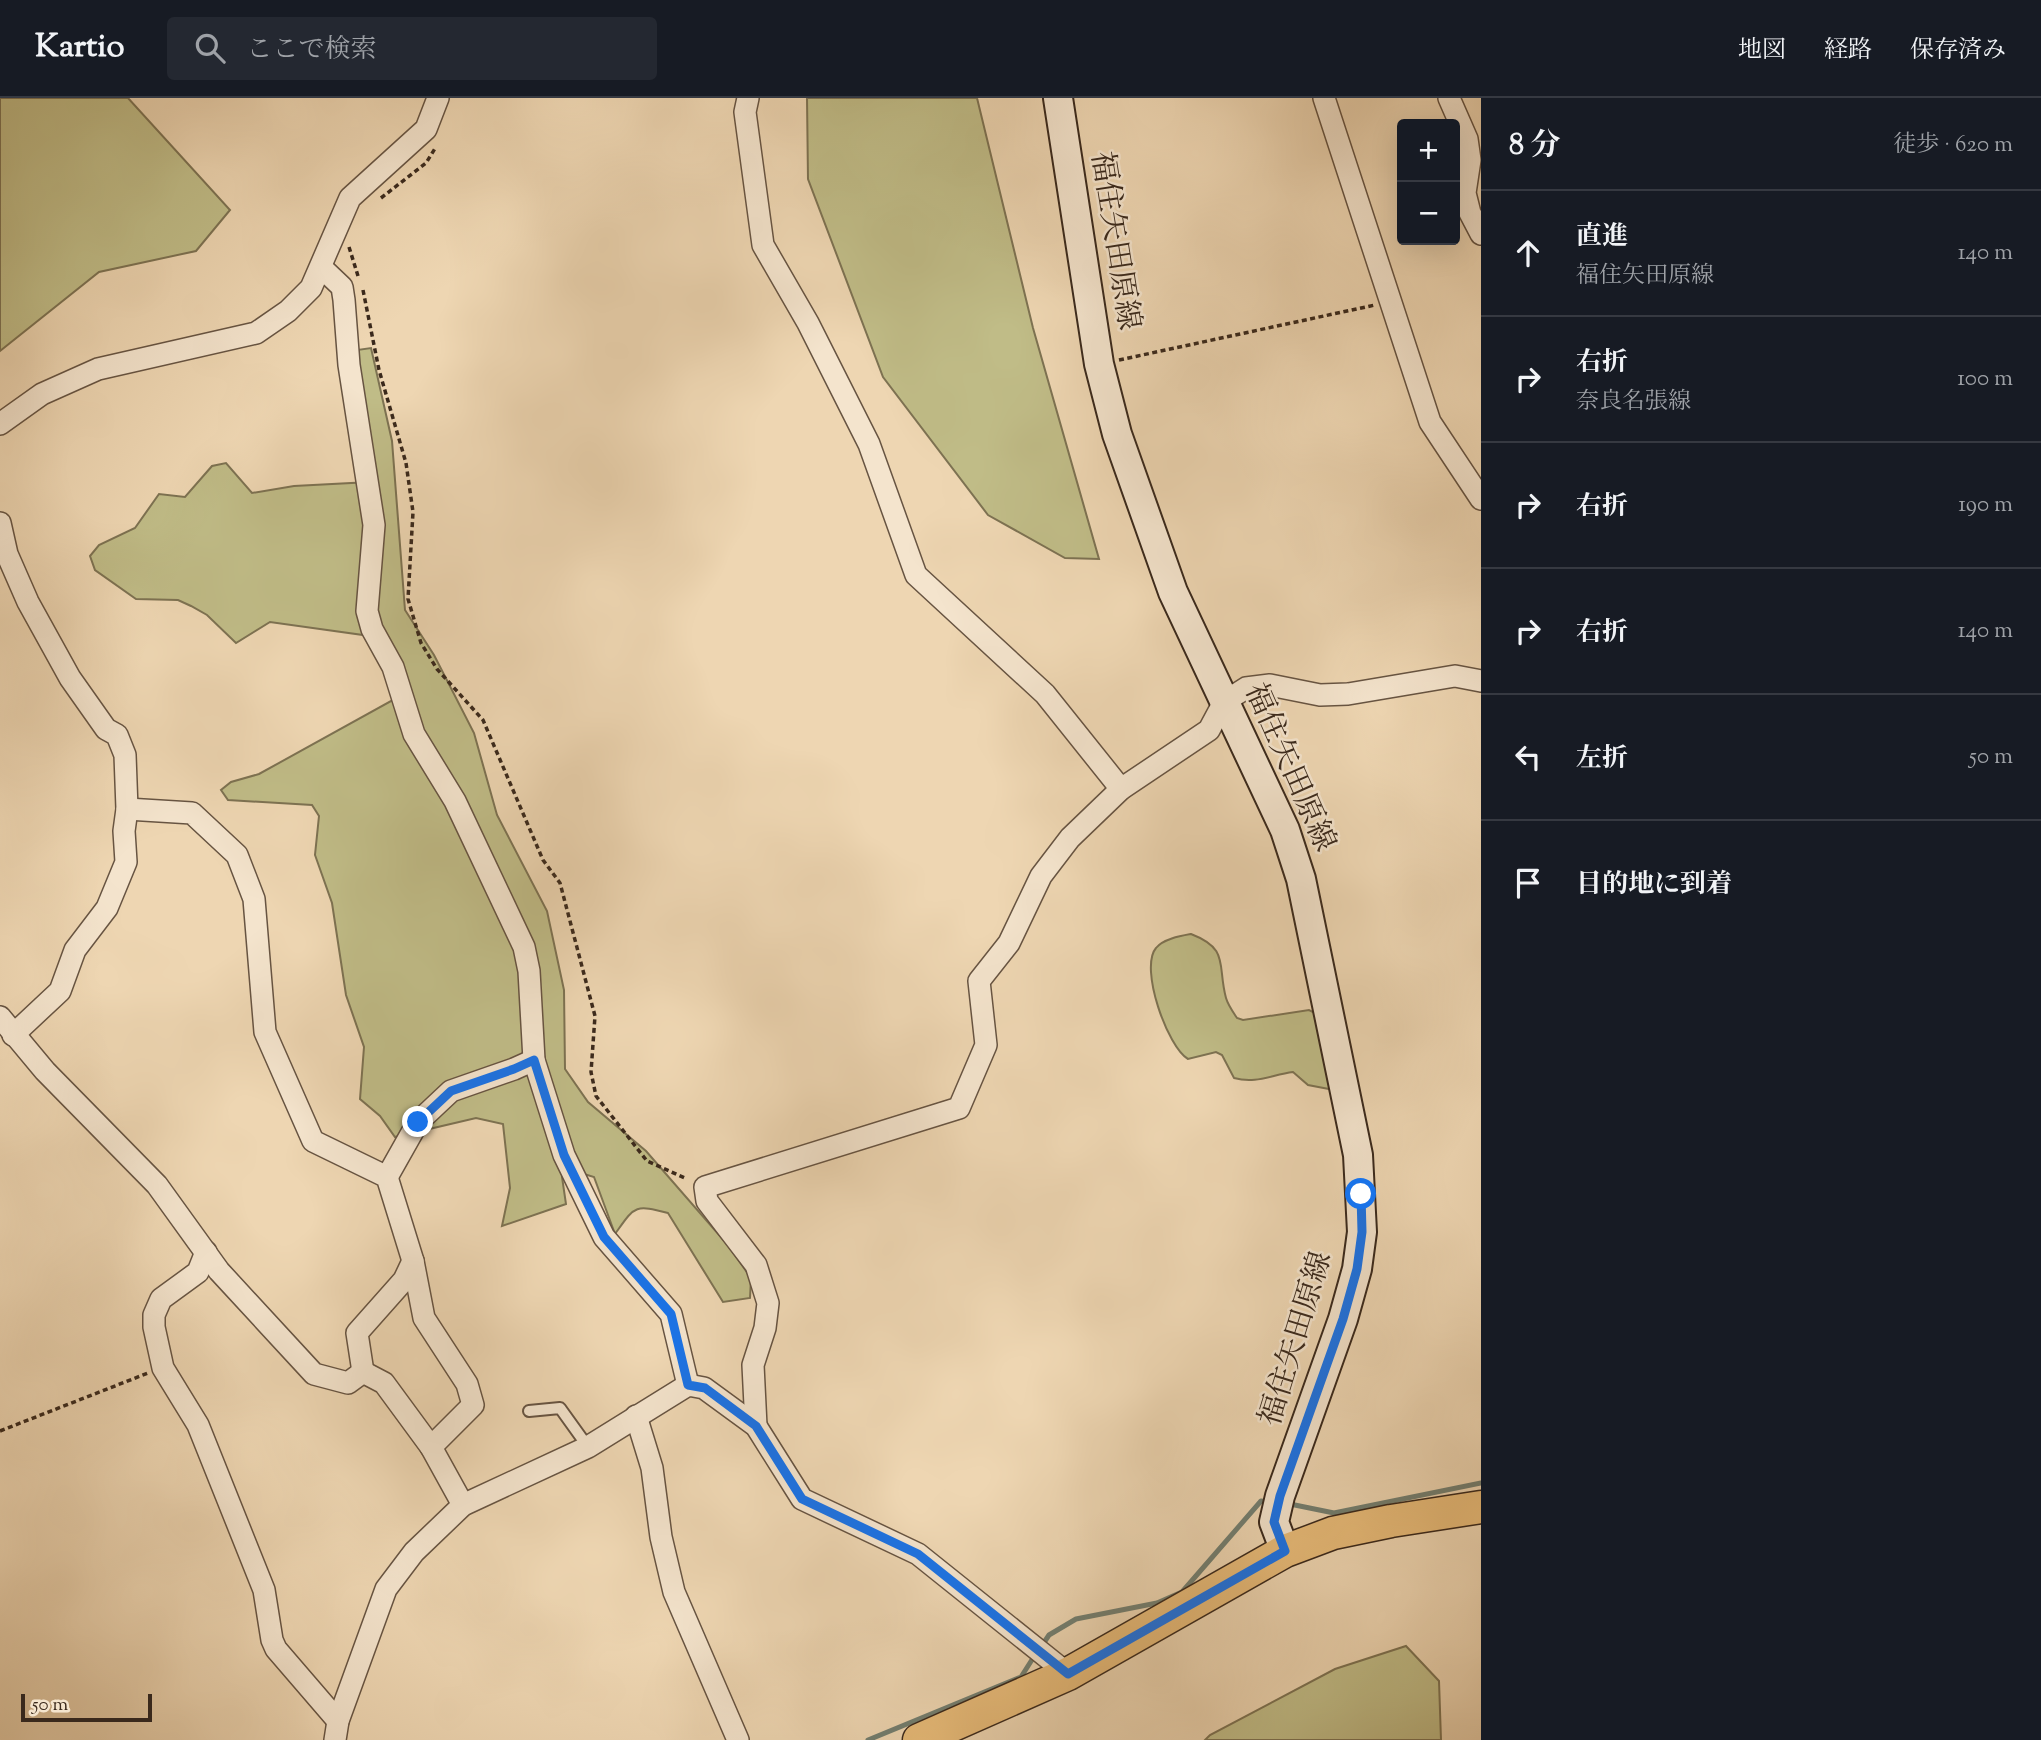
<!DOCTYPE html>
<html lang="ja">
<head>
<meta charset="utf-8">
<style>
  :root { --surface:#171b24; --page:#242831; --text:#f1f3f6; --muted:#9ea1a6; --line:#363941 }
  body { margin:0; font-family:"Sorts Mill Goudy","Noto Serif JP",serif; background:var(--page); color:var(--text) }
  .controls { position:absolute; right:21px; top:21px; display:grid; overflow:hidden; border-radius:7px; box-shadow:0 7px 28px #0002 }
  .controls button { width:63px; height:63px; display:grid; place-items:center; padding:0; border:0; border-bottom:2px solid var(--line); background:var(--surface); color:var(--text); font:35px sans-serif }
  .scale { position:absolute; left:21px; bottom:18px; width:131px; box-sizing:border-box; padding-left:7px; border:4px solid #3a291c; border-top:0; font-size:19px; line-height:24px; white-space:nowrap; color:#3a291c; -webkit-text-stroke:5px #f4e4cd; paint-order:stroke }
  .stop { position:absolute; width:21px; height:21px; margin:-16px; border:5px solid #1a73e8; border-radius:50%; background:#fff }
  .stop.end { background:#1a73e8; border-color:#fff; box-shadow:0 2px 7px #0008 }
  .list { margin:0; padding:0; list-style:none }
  h2 { display:flex; justify-content:space-between; align-items:center; height:91px; margin:0; padding:0 28px; font-size:30px }
  h2 small { font-size:23px; font-weight:400; color:var(--muted) }
  .list li { display:grid; grid-template-columns:46px 1fr auto; gap:21px; align-items:center; box-sizing:border-box; height:126px; padding:0 28px; border-top:2px solid var(--line) }
  .list b { display:block; font-size:26px; white-space:nowrap }
  .list p { margin:0; font-size:23px; white-space:nowrap; color:var(--muted) }
  .list em { font-size:23px; font-style:normal; color:var(--muted) }
  .icon { flex:none; width:38px; height:38px; fill:none; stroke:currentColor; stroke-width:2; stroke-linecap:round; stroke-linejoin:round }
  .map { position:relative; flex:none; width:1481px; height:1642px; overflow:hidden }
  header { display:flex; align-items:center; gap:42px; box-sizing:border-box; height:98px; padding:0 35px; background:var(--surface); border-bottom:2px solid var(--line) }
  header strong { font-size:33px }
  nav { display:flex; gap:38px; margin-inline-start:auto; font-size:24px }
  .search { width:490px; height:63px; background:var(--page); display:flex; align-items:center; gap:18px; box-sizing:border-box; padding:0 24px; border-radius:7px; color:var(--muted); font-size:26px }
  main { display:flex }
  aside { flex:1; background:var(--surface) }
  .map>svg:first-child { display:block }
  .green { fill:#c0bc87; stroke:#7d7252; stroke-width:2 }
  .lines { fill:none; stroke-linecap:round; stroke-linejoin:round }
  .stream { stroke:#737f71; stroke-width:5 }
  .lane-casing { stroke:#675442; stroke-width:14 }
  .street-casing { stroke:#675442; stroke-width:24 }
  .secondary-casing { stroke:#3a291c; stroke-width:32 }
  .primary-casing { stroke:#3a291c; stroke-width:35 }
  .path { stroke:#3a291c; stroke-width:3.5; stroke-dasharray:5 3.5; stroke-linecap:butt }
  .lane { stroke:#f4e4cd; stroke-width:10 }
  .street { stroke:#f4e4cd; stroke-width:21 }
  .secondary { stroke:#f4e4cd; stroke-width:28 }
  .primary { stroke:#e7bb79; stroke-width:32 }
  .route { stroke:#1a73e8; stroke-width:9 }
  .labels { text-anchor:middle; dominant-baseline:central; stroke-width:5; stroke-linejoin:round; paint-order:stroke }
  .street-label { font-size:30px; fill:#3a291c; stroke:#f4e4cd }
</style>
</head>
<body>
<header>
<strong>Kartio</strong>
<div class="search"><svg class="icon" aria-label="search" viewBox="0 0 24 24"><circle cx="10" cy="10" r="6"/><path d="M15 15l6 6"/></svg>ここで検索</div>
<nav><a>地図</a><a>経路</a><a>保存済み</a></nav>
</header>
<main>
<div class="map">
<svg width="1481" height="1642" viewBox="0 0 1481 1642">
  <rect width="100%" height="100%" fill="#eed6b2"/>
  <filter id="stains"><feTurbulence type="fractalNoise" baseFrequency=".00286" numOctaves="4"/><feColorMatrix values="0 0 0 0 .2 0 0 0 0 .09 0 0 0 0 .02 0 0 0 .5 -.17"/></filter>
  <radialGradient id="worn" r=".72"><stop offset=".6" stop-color="#630" stop-opacity="0"/><stop offset="1" stop-color="#630" stop-opacity=".3"/></radialGradient>
  <g class="green">
    <path d="M0,0H128L230,112L196,153L99,174L0,253Z"/>
    <path d="M807,0H977L1033,230L1099,461L1065,460L988,417L883,279L808,81Z"/>
    <path d="M371,250L392,343L405,512L434,557L474,635L497,717L547,813L564,892L565,971L588,1004L646,1053L727,1146L751,1180L750,1200L723,1204L668,1115C634,1106 635,1108 615,1136L594,1079L581,1075L562,1079L566,1106L502,1128L510,1090L503,1026L476,1020L395,1039L380,1018L360,1001L364,949L346,897L332,805L315,757L319,718L312,707L228,702L221,692L231,684L259,676L402,597L384,540L270,524L236,545L207,517L191,508L178,502L136,501L95,472L90,458L99,447L135,430L159,396L185,399L212,368L226,365L252,395L294,388L370,384L357,252Z"/>
    <path d="M1191,836C1230,851 1217,867 1226,900C1228,907 1233,914 1237,920L1243,922L1309,912L1317,916L1334,992L1308,987L1293,974C1271,977 1256,986 1234,980L1222,957L1216,954L1188,961C1168,950 1139,870 1156,850C1163,841 1180,838 1191,836Z"/>
    <path d="M1406,1548L1439,1583L1441,1642H1205L1210,1637L1335,1571Z"/>
  </g>
  <g class="lines">
    <g class="stream">
      <path d="M1285,1405L1334,1415L1481,1385"/>
      <path d="M1041,1549L1049,1537L1076,1521L1157,1505L1182,1494L1261,1403L1269,1404"/>
      <path d="M868,1642L1021,1579L1035,1557"/>
    </g>
    <defs>
      <path id="lane" d="M529,1313L560,1310L588,1349"/>
      <g id="street">
        <path d="M748,0L745,14L763,147L808,225L869,346L916,477L1045,596L1121,691"/>
        <path d="M1324,0L1430,324L1481,401"/>
        <path d="M1449,0L1467,41L1470,62L1465,95L1470,115L1481,136"/>
        <path d="M322,170L342,189L344,202L349,267L374,427L367,513L372,531L393,569L414,636L455,703L524,849L529,873L534,962L564,1057L604,1139L671,1216L688,1287"/>
        <path d="M0,326L42,296L98,271L256,235L288,213L311,190L350,100L426,31L438,0"/>
        <path d="M0,425L7,456L28,504L70,580L106,631L117,637L125,657L127,711L124,733L126,764L107,810L75,852L60,893L13,937"/>
        <path d="M127,711L192,715L237,757L254,801L265,934L313,1043L387,1079L413,1163L424,1220L467,1286L473,1307L431,1349"/>
        <path d="M0,919L45,973L157,1087L219,1173L314,1276L348,1285L363,1274L384,1285L431,1349L463,1407"/>
        <path d="M387,1079L418,1024L451,993L514,971L534,962"/>
        <path d="M206,1154L198,1174L161,1201L154,1217V1229L163,1270L198,1327L264,1492L272,1542L276,1551L338,1623"/>
        <path d="M363,1274L357,1235L404,1182L413,1163"/>
        <path d="M636,1318L652,1370L661,1439L674,1494L738,1642"/>
        <path d="M756,1328L753,1267L765,1230L768,1205L756,1167L707,1103L705,1089L959,1010L986,947L979,883L1009,845L1041,778L1070,740L1121,691L1209,632L1224,604L1246,590L1270,587L1320,597L1348,596L1455,578L1481,583"/>
        <path d="M335,1642L338,1623L386,1491L414,1454L463,1407L588,1349L688,1287L704,1290L756,1328L802,1401L918,1456L1068,1576"/>
      </g>
      <path id="secondary" d="M1058,0L1099,266L1117,336L1173,494L1285,732L1301,781L1358,1057L1362,1134L1357,1171L1343,1221L1280,1398L1274,1424L1285,1453"/>
      <path id="primary" d="M919,1642L1068,1576L1285,1453L1333,1435L1391,1423L1481,1409"/>
    </defs>
    <use href="#lane" class="lane-casing"/>
    <use href="#street" class="street-casing"/>
    <use href="#secondary" class="secondary-casing"/>
    <use href="#primary" class="primary-casing"/>
    <g class="path">
      <path d="M381,100L426,65L436,49"/>
      <path d="M349,149L358,178"/>
      <path d="M363,192L379,272L406,365L413,414L408,501L421,545L437,571L483,622L543,762L560,785L595,918L591,974L596,998L647,1063L687,1081"/>
      <path d="M1119,262L1375,207"/>
      <path d="M0,1333L148,1275"/>
    </g>
    <use href="#lane" class="lane"/>
    <use href="#street" class="street"/>
    <use href="#secondary" class="secondary"/>
    <use href="#primary" class="primary"/>
  </g>
  <g class="lines">
    <path class="route" d="M418,1024L451,993L514,971L534,962L564,1057L604,1139L671,1216L688,1287L705,1290L756,1328L802,1401L918,1456L1068,1576L1285,1453L1274,1424L1280,1398L1343,1221L1357,1171L1362,1134L1361,1096"/>
  </g>
  <g class="labels">
    <g class="street-label">
      <text transform="translate(1114 143) rotate(81)">福住矢田原線</text>
      <text transform="translate(1289 670) rotate(66)">福住矢田原線</text>
      <text transform="translate(1297 1241) rotate(-73)">福住矢田原線</text>
    </g>
  </g>
  <rect width="100%" height="100%" filter="url(#stains)"/>
  <rect width="100%" height="100%" fill="url(#worn)"/>
</svg>
<div class="controls">
<button>+</button>
<button>−</button>
</div>
<div class="scale">50 m</div>
<div class="stop" style="left:1361px;top:1096px"></div>
<div class="stop end" style="left:418px;top:1024px"></div>
</div>
<aside>
<h2>8 分<small>徒歩 · 620 m</small></h2>
<ul class="list">
<li><svg class="icon" aria-label="ahead" viewBox="0 0 24 24"><path d="M12 20V5M6 11l6-6 6 6"/></svg><div><b>直進</b><p>福住矢田原線</p></div><em>140 m</em></li>
<li><svg class="icon" aria-label="right" viewBox="0 0 24 24"><path d="M7 20v-9h11M14 6l5 5-5 5"/></svg><div><b>右折</b><p>奈良名張線</p></div><em>100 m</em></li>
<li><svg class="icon" aria-label="right" viewBox="0 0 24 24"><path d="M7 20v-9h11M14 6l5 5-5 5"/></svg><div><b>右折</b></div><em>190 m</em></li>
<li><svg class="icon" aria-label="right" viewBox="0 0 24 24"><path d="M7 20v-9h11M14 6l5 5-5 5"/></svg><div><b>右折</b></div><em>140 m</em></li>
<li><svg class="icon" aria-label="left" viewBox="0 0 24 24"><path d="M17 20v-9H6M10 6l-5 5 5 5"/></svg><div><b>左折</b></div><em>50 m</em></li>
<li><svg class="icon" aria-label="arrive" viewBox="0 0 24 24"><path d="M6 21V4h12l-3 4 3 4H6"/></svg><div><b>目的地に到着</b></div></li>
</ul>
</aside>
</main>
</body>
</html>
